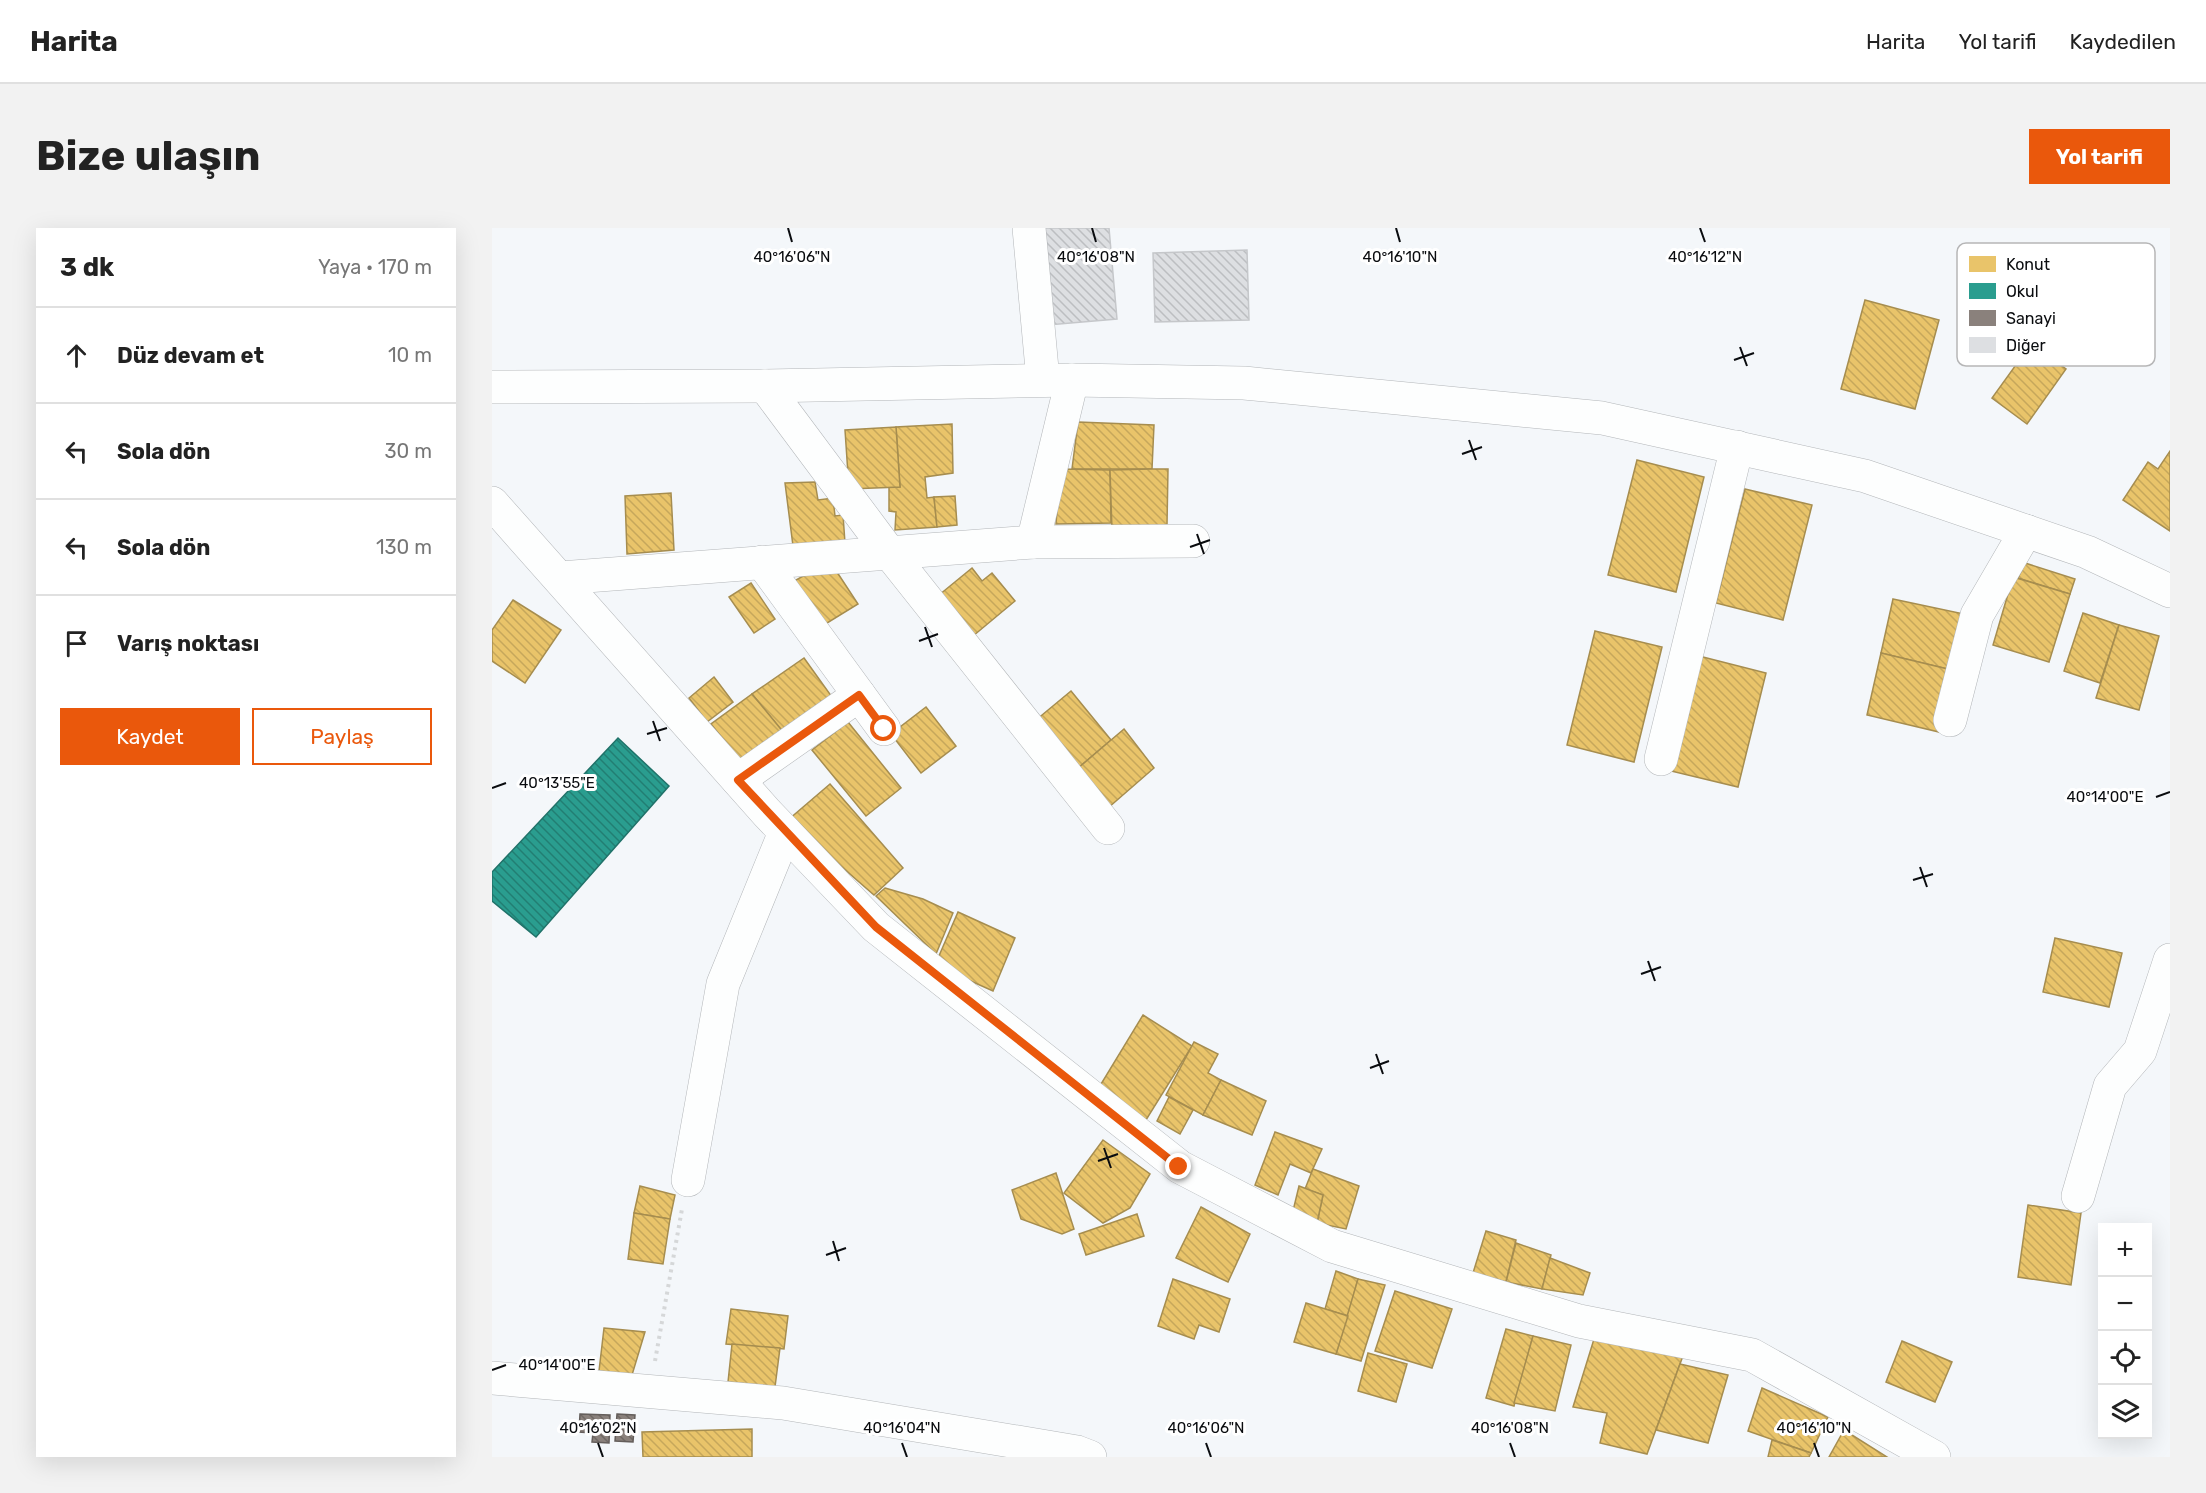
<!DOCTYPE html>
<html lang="tr">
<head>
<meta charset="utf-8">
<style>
  :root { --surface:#fff; --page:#f2f2f2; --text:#222; --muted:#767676; --line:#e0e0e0; --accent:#ea580c }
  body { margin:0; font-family:Rubik,sans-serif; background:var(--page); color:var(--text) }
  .controls { position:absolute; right:18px; bottom:18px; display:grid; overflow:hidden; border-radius:0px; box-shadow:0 6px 24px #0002 }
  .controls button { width:54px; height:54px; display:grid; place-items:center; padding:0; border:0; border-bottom:2px solid var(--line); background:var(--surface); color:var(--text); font:30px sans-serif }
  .stop { position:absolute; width:18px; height:18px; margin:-14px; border:4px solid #ea580c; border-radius:50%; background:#fff }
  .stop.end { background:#ea580c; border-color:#fff; box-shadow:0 2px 6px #0008 }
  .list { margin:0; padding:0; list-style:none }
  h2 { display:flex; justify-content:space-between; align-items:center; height:78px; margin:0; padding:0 24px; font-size:26px }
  h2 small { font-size:20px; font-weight:400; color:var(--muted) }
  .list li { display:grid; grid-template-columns:39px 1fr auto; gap:18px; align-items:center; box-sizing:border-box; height:96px; padding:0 24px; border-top:2px solid var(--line) }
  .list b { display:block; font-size:22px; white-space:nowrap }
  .list em { font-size:20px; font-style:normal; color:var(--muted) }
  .actions { display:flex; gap:12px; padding:18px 24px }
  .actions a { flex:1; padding:14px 0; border:2px solid var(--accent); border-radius:0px; text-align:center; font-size:21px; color:var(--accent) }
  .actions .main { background:var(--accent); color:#fff }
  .icon { flex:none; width:33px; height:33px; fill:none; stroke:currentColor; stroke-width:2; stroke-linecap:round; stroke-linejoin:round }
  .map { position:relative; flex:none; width:1678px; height:1229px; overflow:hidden; border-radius:0px }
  header { display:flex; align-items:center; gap:36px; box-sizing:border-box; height:84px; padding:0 30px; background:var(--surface); border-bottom:2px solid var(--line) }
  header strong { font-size:28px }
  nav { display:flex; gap:33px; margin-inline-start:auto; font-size:21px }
  .intro { display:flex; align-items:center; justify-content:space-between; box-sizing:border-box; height:144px; padding:0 36px }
  h1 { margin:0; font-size:42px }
  .button { padding:15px 27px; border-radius:0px; background:var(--accent); color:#fff; font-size:21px; font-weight:700 }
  main { display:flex; gap:36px; padding:0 36px }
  aside { flex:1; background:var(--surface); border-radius:0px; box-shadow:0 6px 24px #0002 }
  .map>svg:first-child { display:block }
  .homes { fill:url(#homes-back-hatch); stroke:#a68d4f; stroke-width:1.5 }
  .schools { fill:url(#schools-back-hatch); stroke:#207269; stroke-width:1.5 }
  .industry { fill:url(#industry-back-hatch); stroke:#645e5b; stroke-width:1.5 }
  .building { fill:url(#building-back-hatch); stroke:#c5c7ca; stroke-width:1.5 }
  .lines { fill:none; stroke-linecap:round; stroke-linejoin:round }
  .minor-casing { stroke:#b3b6b9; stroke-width:34 }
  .major-casing { stroke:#b3b6b9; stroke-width:34 }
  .path { stroke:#d5d7d8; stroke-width:4; stroke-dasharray:3 4.5; stroke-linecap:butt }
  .minor { stroke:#fdfefe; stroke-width:33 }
  .major { stroke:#fdfefe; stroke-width:33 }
  .route { stroke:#ea580c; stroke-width:8 }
  .ticks { fill:none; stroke:#0a0c0f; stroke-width:2 }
  .key { fill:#fff; stroke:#b6b6b7; stroke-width:1.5 }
  .key-label { font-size:16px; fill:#0a0c0f }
  .ticks-label { font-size:15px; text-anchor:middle; fill:#0a0c0f; stroke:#fff; stroke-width:6; stroke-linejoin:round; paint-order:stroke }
</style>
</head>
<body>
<header>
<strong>Harita</strong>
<nav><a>Harita</a><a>Yol tarifi</a><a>Kaydedilen</a></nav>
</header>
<div class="intro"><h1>Bize ulaşın</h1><a class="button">Yol tarifi</a></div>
<main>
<aside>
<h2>3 dk<small>Yaya · 170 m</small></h2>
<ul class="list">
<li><svg class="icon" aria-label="ahead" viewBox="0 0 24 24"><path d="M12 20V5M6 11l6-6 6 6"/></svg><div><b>Düz devam et</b></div><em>10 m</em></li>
<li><svg class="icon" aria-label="left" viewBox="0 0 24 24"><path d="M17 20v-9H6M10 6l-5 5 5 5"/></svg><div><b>Sola dön</b></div><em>30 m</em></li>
<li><svg class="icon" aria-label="left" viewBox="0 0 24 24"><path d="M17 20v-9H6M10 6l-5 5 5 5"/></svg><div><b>Sola dön</b></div><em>130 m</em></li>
<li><svg class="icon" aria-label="arrive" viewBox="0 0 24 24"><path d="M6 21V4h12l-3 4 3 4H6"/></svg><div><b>Varış noktası</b></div></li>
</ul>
<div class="actions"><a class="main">Kaydet</a><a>Paylaş</a></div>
</aside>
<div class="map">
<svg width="1678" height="1229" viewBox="0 0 1678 1229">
  <defs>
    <pattern id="homes-back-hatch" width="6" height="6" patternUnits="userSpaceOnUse" patternTransform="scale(1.5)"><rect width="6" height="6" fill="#e9c46a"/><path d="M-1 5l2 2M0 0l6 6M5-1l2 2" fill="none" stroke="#c6a75b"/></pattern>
    <pattern id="schools-back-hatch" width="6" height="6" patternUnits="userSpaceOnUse" patternTransform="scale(1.5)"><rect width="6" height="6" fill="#2a9d8f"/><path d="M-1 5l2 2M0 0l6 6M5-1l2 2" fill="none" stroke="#227e73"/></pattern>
    <pattern id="industry-back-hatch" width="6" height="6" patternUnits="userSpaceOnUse" patternTransform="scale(1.5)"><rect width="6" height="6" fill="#8a817c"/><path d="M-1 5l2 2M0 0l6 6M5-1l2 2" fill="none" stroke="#6f6864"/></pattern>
    <pattern id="building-back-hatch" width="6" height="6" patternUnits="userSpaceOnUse" patternTransform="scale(1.5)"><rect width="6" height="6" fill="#dddfe2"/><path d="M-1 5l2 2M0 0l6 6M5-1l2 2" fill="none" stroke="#bcbec1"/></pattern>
  </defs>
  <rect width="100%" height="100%" fill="#f4f7fa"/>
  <g class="homes">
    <path d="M1373,72L1447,92L1423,181L1349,161Z"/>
    <path d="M1539,116L1574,141L1535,196L1500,170Z"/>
    <path d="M586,194L662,197L660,241H580Z"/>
    <path d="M460,196L461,245L433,249L435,270L442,269L445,299L403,302L404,284L397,283V259H408L404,199Z"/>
    <path d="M404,199L408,259L357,261L353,202Z"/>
    <path d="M1678,223V303L1631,272L1656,234L1666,241Z"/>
    <path d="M1145,232L1212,249L1184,364L1116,347Z"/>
    <path d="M568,241L618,242L619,295L564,296Z"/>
    <path d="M660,241H676L675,297L620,303L618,242Z"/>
    <path d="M323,254L326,272L341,270L343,288L351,287L353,315L301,318L293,255Z"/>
    <path d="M1253,261L1320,277L1291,392L1224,375Z"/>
    <path d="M179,265L182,322L135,326L133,268Z"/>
    <path d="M463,268L465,297L445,299L442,269Z"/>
    <path d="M1533,335L1583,351L1578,366L1526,350Z"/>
    <path d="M341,338L366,376L327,400L297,356L320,343Z"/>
    <path d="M480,340L490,353L500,345L523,373L481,408L447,367Z"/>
    <path d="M1521,349L1578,366L1557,434L1501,417Z"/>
    <path d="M259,355L283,391L262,405L237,369Z"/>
    <path d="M1401,371L1472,386L1460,442L1389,425Z"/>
    <path d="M21,372L69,402L33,455L0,433V402Z"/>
    <path d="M1591,385L1627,397L1608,455L1572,443Z"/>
    <path d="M1627,397L1667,408L1647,482L1604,470Z"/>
    <path d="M1103,403L1170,419L1142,534L1075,517Z"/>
    <path d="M1389,425L1460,442L1447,504L1375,487Z"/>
    <path d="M1207,428L1274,445L1246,559L1179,543Z"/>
    <path d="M312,430L340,469L292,505L260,466Z"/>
    <path d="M222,449L241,474L215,494L197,470Z"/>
    <path d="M579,463L619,512L585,541L544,492Z"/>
    <path d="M260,466L292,505L250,535L219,496Z"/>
    <path d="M434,479L464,518L429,545L399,506Z"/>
    <path d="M356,494L409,560L374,588L320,522Z"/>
    <path d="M632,501L662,540L616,580L585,541Z"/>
    <path d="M338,556L411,640L382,667L296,592Z"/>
    <path d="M393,660L431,671L461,685L444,726L384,668Z"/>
    <path d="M466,684L523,710L501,763L443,737Z"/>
    <path d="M1563,710L1630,725L1617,779L1551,764Z"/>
    <path d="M651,787L700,818L654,892L606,861Z"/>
    <path d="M702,814L726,826L716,845L729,852L711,887L674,867Z"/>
    <path d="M729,852L774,873L760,907L711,887Z"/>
    <path d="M677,869L701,882L688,906L665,893Z"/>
    <path d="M783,904L830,921L819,945L798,936L786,967L763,957Z"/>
    <path d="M611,912L658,946L638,980L611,995L572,965Z"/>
    <path d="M821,941L867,958L854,1001L825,995L831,967L813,961Z"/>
    <path d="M564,945L582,1001L570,1006L529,991L520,962Z"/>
    <path d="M148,958L183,967L178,991L142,985Z"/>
    <path d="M807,958L831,967L825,995L800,987Z"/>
    <path d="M1536,977L1589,985L1579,1057L1526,1049Z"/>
    <path d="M709,979L758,1006L736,1054L684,1030Z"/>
    <path d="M142,985L178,991L171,1036L136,1031Z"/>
    <path d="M645,986L652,1008L594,1027L587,1006Z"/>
    <path d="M994,1003L1024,1012L1014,1054L981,1045Z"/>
    <path d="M1024,1015L1059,1027L1050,1061L1014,1054Z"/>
    <path d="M1058,1030L1098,1045L1091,1067L1050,1061Z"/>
    <path d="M844,1043L866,1051L856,1088L833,1081Z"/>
    <path d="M681,1051L738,1071L727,1104L707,1097L702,1111L666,1098Z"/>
    <path d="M866,1051L893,1057L869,1133L844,1126Z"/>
    <path d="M903,1063L960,1081L940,1140L883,1123Z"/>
    <path d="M814,1075L856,1088L844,1126L802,1114Z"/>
    <path d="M239,1081L296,1088L292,1121L234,1116Z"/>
    <path d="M112,1100L153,1104L140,1147L107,1143Z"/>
    <path d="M1014,1101L1041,1108L1022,1178L994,1170Z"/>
    <path d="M1041,1108L1079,1117L1063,1183L1022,1175Z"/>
    <path d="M1102,1111L1192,1125L1155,1226L1108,1215L1115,1185L1081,1179Z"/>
    <path d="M1410,1113L1460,1134L1443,1174L1394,1154Z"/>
    <path d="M240,1116L288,1120L283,1159L236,1154Z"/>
    <path d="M876,1125L915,1136L904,1174L866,1163Z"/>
    <path d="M1188,1136L1236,1147L1216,1215L1164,1202Z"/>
    <path d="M1270,1160L1336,1189L1319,1225L1256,1203Z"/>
    <path d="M260,1201V1229H151L150,1204Z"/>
    <path d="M1352,1202L1395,1229H1337Z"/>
    <path d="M1280,1212L1319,1225L1317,1229H1276Z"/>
  </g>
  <path class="schools" d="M126,510L177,558L44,709L0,673V644Z"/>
  <g class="industry">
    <path d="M88,1186L118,1187L117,1215L100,1214L101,1205L87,1204Z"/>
    <path d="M125,1186L143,1187L141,1214L123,1213Z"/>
  </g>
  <g class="building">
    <path d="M548,0H617L625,91L556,97Z"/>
    <path d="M755,22L757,92L663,94L661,25Z"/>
  </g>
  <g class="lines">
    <defs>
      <g id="minor">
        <path d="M537,0L551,152"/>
        <path d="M273,158L396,323L616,600"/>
        <path d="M0,275L275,585L384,699L688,939L840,1018L1087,1093L1260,1127L1442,1229"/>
        <path d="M541,314L580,152"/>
        <path d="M270,334L392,501"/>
        <path d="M68,350L541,314L701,313"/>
        <path d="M1458,492L1485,387L1534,303"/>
        <path d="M1169,531L1245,219"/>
        <path d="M246,552L367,467"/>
        <path d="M196,952L231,756L293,604"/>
        <path d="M1586,968L1618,858L1648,823L1678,732"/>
        <path d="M0,1150L291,1175L585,1224L598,1229"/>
      </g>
      <path id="major" d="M0,159L273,158L580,152L752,155L1110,190L1373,248L1595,324L1678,363"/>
    </defs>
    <use href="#minor" class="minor-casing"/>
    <use href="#major" class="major-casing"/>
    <path class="path" d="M163,1133L190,981"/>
    <use href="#minor" class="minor"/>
    <use href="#major" class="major"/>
  </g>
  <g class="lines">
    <path class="route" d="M392,501L367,467L246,552L384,699L687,939"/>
  </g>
  <path class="ticks" d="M296,0L300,14M600,0L604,14M904,0L908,14M1208,0L1213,14M1248,119L1255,138M1242,132L1262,125M977,212L984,232M970,226L990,219M705,306L712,326M698,319L718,312M433,399L440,419M427,413L446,406M161,493L168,513M155,506L175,500M0,560L14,555M1664,569L1678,564M1428,639L1435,659M1421,652L1441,646M1156,733L1163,753M1149,746L1169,739M884,826L891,846M878,840L897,833M612,920L619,940M606,933L626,926M341,1013L347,1033M334,1027L354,1020M0,1142L14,1137M106,1215L111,1229M410,1215L415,1229M714,1215L719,1229M1018,1215L1023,1229M1322,1215L1327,1229"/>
  <rect x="1465" y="15" width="198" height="123" rx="9" class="key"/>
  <rect x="1477" y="28" width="27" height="16" fill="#e9c46a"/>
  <rect x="1477" y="55" width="27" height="16" fill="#2a9d8f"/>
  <rect x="1477" y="82" width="27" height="16" fill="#8a817c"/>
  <rect x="1477" y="109" width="27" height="16" fill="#dddfe2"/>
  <g class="key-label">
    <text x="1514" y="42">Konut</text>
    <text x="1514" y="69">Okul</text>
    <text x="1514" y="96">Sanayi</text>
    <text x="1514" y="123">Diğer</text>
  </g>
  <g class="ticks-label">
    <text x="604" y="34">40°16'08"N</text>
    <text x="300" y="34">40°16'06"N</text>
    <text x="908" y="34">40°16'10"N</text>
    <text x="1213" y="34">40°16'12"N</text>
    <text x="65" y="560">40°13'55"E</text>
    <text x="1613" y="574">40°14'00"E</text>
    <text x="65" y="1142">40°14'00"E</text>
    <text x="106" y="1205">40°16'02"N</text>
    <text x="410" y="1205">40°16'04"N</text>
    <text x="714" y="1205">40°16'06"N</text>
    <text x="1018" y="1205">40°16'08"N</text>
    <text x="1322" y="1205">40°16'10"N</text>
  </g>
</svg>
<div class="controls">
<button>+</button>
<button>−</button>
<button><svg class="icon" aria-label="locate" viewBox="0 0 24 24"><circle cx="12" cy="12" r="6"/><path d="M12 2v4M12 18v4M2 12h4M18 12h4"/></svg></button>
<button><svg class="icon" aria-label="layers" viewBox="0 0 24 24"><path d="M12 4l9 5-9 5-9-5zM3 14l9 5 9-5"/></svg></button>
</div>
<div class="stop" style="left:392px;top:501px"></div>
<div class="stop end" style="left:687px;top:939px"></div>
</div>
</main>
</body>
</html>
